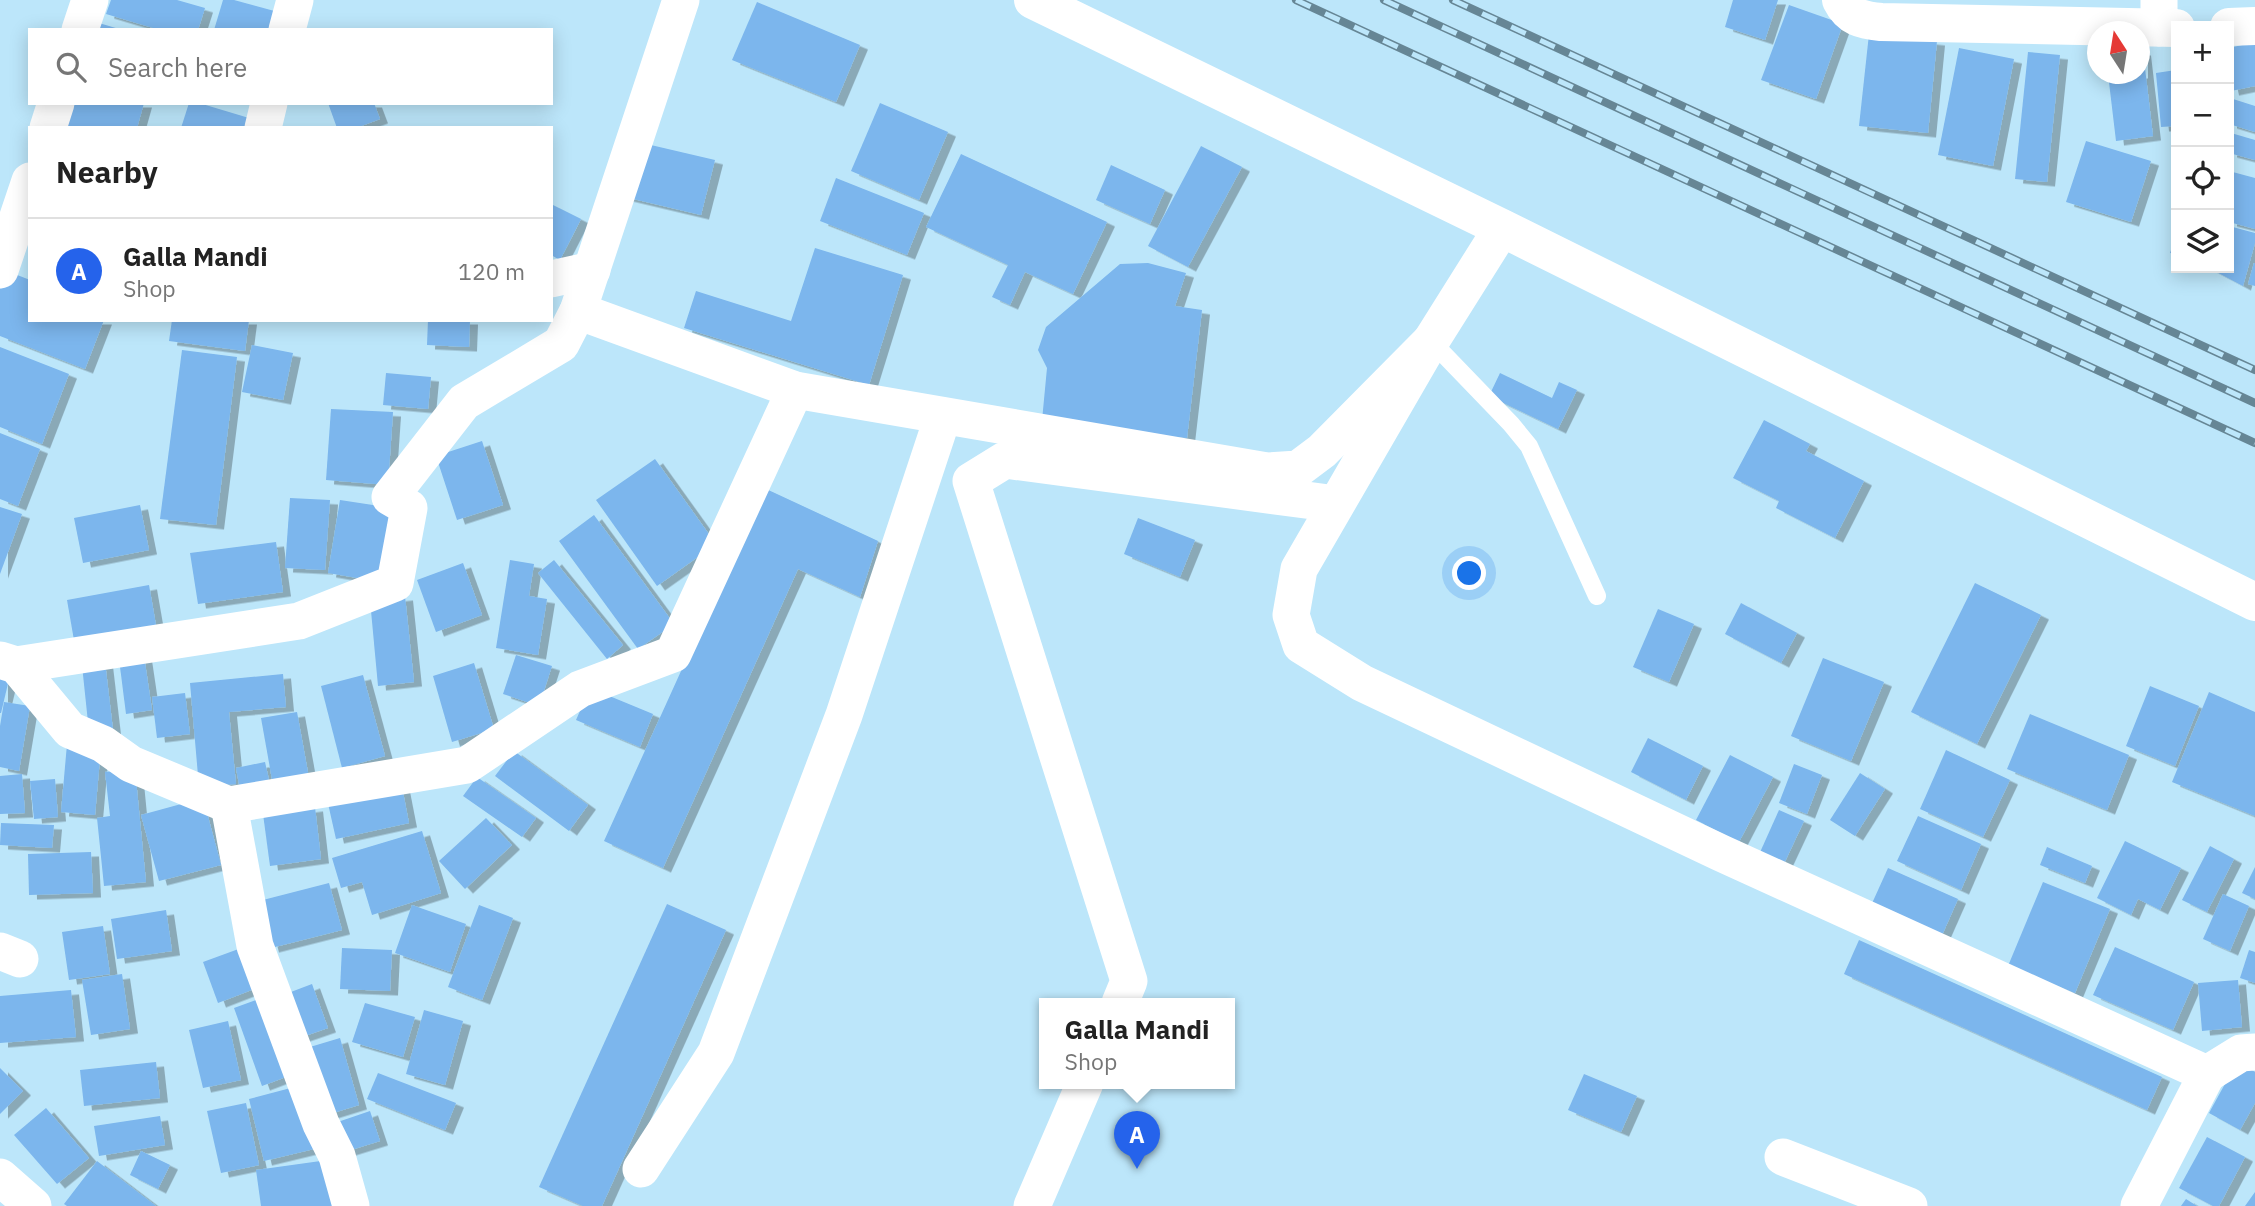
<!DOCTYPE html>
<html lang="en">
<head>
<meta charset="utf-8">
<style>
  :root { --surface:#fff; --page:#f2f2f2; --text:#222; --muted:#767676; --line:#e0e0e0; --accent:#2563eb }
  body { margin:0; font-family:"IBM Plex Sans",sans-serif; background:var(--page); color:var(--text) }
  .controls { position:absolute; right:21px; top:21px; display:grid; overflow:hidden; border-radius:0px; box-shadow:0 4px 18px #0003 }
  .controls button { width:63px; height:63px; display:grid; place-items:center; padding:0; border:0; border-bottom:2px solid var(--line); background:var(--surface); color:var(--text); font:35px sans-serif }
  .compass { position:absolute; left:2087px; top:21px; width:63px; height:63px; border-radius:50%; background:var(--surface); box-shadow:0 4px 18px #0003; rotate:348deg }
  .you { position:absolute; left:1470px; top:574px; width:24px; height:24px; margin:-18px; border:5px solid #fff; border-radius:50%; background:#1a73e8; box-shadow:0 0 0 10px #1a73e833 }
  .badge { display:grid; place-items:center; width:46px; height:46px; border-radius:50%; background:var(--accent); color:#fff; font-size:23px; font-weight:700 }
  .pin { position:absolute; translate:-50% -58px; filter:drop-shadow(0 2px 4px #0008) }
  .pin::after { content:''; position:absolute; top:37px; width:24px; height:21px; background:inherit; clip-path:polygon(0 0,100% 0,50% 100%) }
  .popup { position:absolute; left:1039px; top:998px; width:196px; height:91px; box-sizing:border-box; display:grid; place-content:center; border-radius:0px; background:var(--surface); filter:drop-shadow(0 2px 5px #0005); font-size:23px; white-space:nowrap; color:var(--muted) }
  .popup b { font-size:26px; color:var(--text) }
  .popup::after { content:''; position:absolute; left:50%; top:100%; margin-left:-14px; border:14px solid transparent; border-top-color:var(--surface) }
  .list { margin:0; padding:0; list-style:none }
  h2 { display:flex; justify-content:space-between; align-items:center; height:91px; margin:0; padding:0 28px; font-size:30px }
  h2 small { font-size:23px; font-weight:400; color:var(--muted) }
  .list li { display:grid; grid-template-columns:46px 1fr auto; gap:21px; align-items:center; box-sizing:border-box; height:105px; padding:0 28px; border-top:2px solid var(--line) }
  .list b { display:block; font-size:26px; white-space:nowrap }
  .list p { margin:0; font-size:23px; white-space:nowrap; color:var(--muted) }
  .list em { font-size:23px; font-style:normal; color:var(--muted) }
  .icon { flex:none; width:38px; height:38px; fill:none; stroke:currentColor; stroke-width:2; stroke-linecap:round; stroke-linejoin:round }
  .map { position:relative; flex:none; width:2255px; height:1206px; overflow:hidden }
  .search { position:absolute; background:var(--surface); box-shadow:0 4px 18px #0003; left:28px; top:28px; width:525px; height:77px; display:flex; align-items:center; gap:18px; box-sizing:border-box; padding:0 24px; border-radius:0px; color:var(--muted); font-size:26px }
  .panel { position:absolute; background:var(--surface); box-shadow:0 4px 18px #0003; left:28px; top:126px; width:525px; height:196px; border-radius:0px }
  .map>svg:first-child { display:block }
  .building { fill:#7bb6ed; filter:url(#shadow) }
  .lines { fill:none; stroke-linecap:round; stroke-linejoin:round }
  .service { stroke:#fff; stroke-width:18 }
  .minor { stroke:#fff; stroke-width:37 }
  .tertiary { stroke:#fff; stroke-width:38 }
  .secondary { stroke:#fff; stroke-width:38 }
  .rail-casing { stroke:#668695; stroke-width:8 }
  .rail { stroke:#bce6fa; stroke-width:5; stroke-dasharray:16; stroke-linecap:butt }
</style>
</head>
<body>
<div class="map">
<svg width="2255" height="1206" viewBox="0 0 2255 1206">
  <defs>
    <filter id="shadow"><feDropShadow dx="8" dy="4.5" stdDeviation="0" flood-color="#0004"/></filter>
  </defs>
  <rect width="100%" height="100%" fill="#bce6fa"/>
  <g class="building">
    <path d="M111,0H177L205,8L198,30H160L106,14Z"/>
    <path d="M223,0H234L278,12L273,30H214Z"/>
    <path d="M1733,0H1778L1765,40L1725,27Z"/>
    <path d="M757,2L860,45L836,102L732,60Z"/>
    <path d="M1789,5L1843,24L1816,99L1761,80Z"/>
    <path d="M99,23L119,29V30H97Z"/>
    <path d="M1869,34L1937,41L1928,133L1859,126Z"/>
    <path d="M2255,42V86L2231,91L2229,81V48Z"/>
    <path d="M1959,48L2014,59L1993,166L1938,155Z"/>
    <path d="M2140,51H2143L2153,136L2116,141L2108,74H2140Z"/>
    <path d="M2028,52L2060,55L2047,182L2015,179Z"/>
    <path d="M2176,70V126L2161,127L2156,73Z"/>
    <path d="M2233,99L2255,106V132L2229,124V113Z"/>
    <path d="M67,103H144L137,128H59Z"/>
    <path d="M189,103H199L249,118L246,128H181Z"/>
    <path d="M328,103H374L380,119L356,128H337Z"/>
    <path d="M880,103L948,132L919,200L851,171Z"/>
    <path d="M2231,133L2255,140V160L2229,153Z"/>
    <path d="M2086,141L2151,161L2131,222L2066,202Z"/>
    <path d="M638,142L715,160L701,215L625,197Z"/>
    <path d="M1201,146L1242,167L1188,267L1148,246Z"/>
    <path d="M961,154L1107,222L1073,294L1025,272L1010,305L992,297L1008,265L926,227Z"/>
    <path d="M1111,165L1165,190L1150,224L1096,200Z"/>
    <path d="M2229,171L2255,178V229L2229,222Z"/>
    <path d="M836,178L924,213L907,255L820,221Z"/>
    <path d="M551,204L581,219L560,260L551,255Z"/>
    <path d="M2229,226L2255,233V243L2243,286L2209,268H2229Z"/>
    <path d="M2176,235V254L2170,253Z"/>
    <path d="M815,248L903,275L869,385L684,328L696,291L791,321Z"/>
    <path d="M1148,263L1186,273L1175,306L1202,310L1187,438L1178,437L1176,445L1041,431L1047,368L1038,350L1046,327L1120,264Z"/>
    <path d="M2254,263H2255V286L2248,284Z"/>
    <path d="M7,271L30,280V320H104L85,369L0,336V289Z"/>
    <path d="M172,320H249L245,351L169,341Z"/>
    <path d="M428,320H470L469,347L427,345Z"/>
    <path d="M252,345L293,353L283,400L242,392Z"/>
    <path d="M0,347L69,374L42,444L0,427Z"/>
    <path d="M182,350L237,357L216,525L160,519Z"/>
    <path d="M386,373L431,377L428,409L383,405Z"/>
    <path d="M1500,373L1552,398L1559,382L1577,390L1558,429L1489,396Z"/>
    <path d="M331,409L393,412L388,485L326,480Z"/>
    <path d="M1764,420L1810,444L1806,451L1864,481L1835,538L1776,508L1779,501L1733,478Z"/>
    <path d="M0,433L40,449L18,506L0,499Z"/>
    <path d="M482,441L503,505L457,520L436,456Z"/>
    <path d="M655,459L716,544L657,586L596,500Z"/>
    <path d="M764,488L878,541L860,597L798,569L663,868L604,841Z"/>
    <path d="M290,498L330,500L325,570L285,568Z"/>
    <path d="M340,500L399,509L387,583L328,573Z"/>
    <path d="M140,505L149,550L83,563L74,518Z"/>
    <path d="M0,507L22,514L0,574Z"/>
    <path d="M594,515L674,624L638,649L559,541Z"/>
    <path d="M1138,518L1195,540L1180,577L1124,554Z"/>
    <path d="M276,542L283,592L198,604L190,553Z"/>
    <path d="M510,560L534,564L529,596L547,599L538,655L496,648Z"/>
    <path d="M554,560L623,645L607,659L538,573Z"/>
    <path d="M463,563L482,615L436,632L417,580Z"/>
    <path d="M1975,583L2041,615L1977,744L1911,712Z"/>
    <path d="M149,585L157,631L75,646L67,600Z"/>
    <path d="M405,596L414,682L378,686L370,600Z"/>
    <path d="M1741,603L1797,633L1781,663L1725,634Z"/>
    <path d="M1658,609L1694,624L1669,682L1633,667Z"/>
    <path d="M516,655L552,666L539,706L503,694Z"/>
    <path d="M144,656L152,710L126,714L119,659Z"/>
    <path d="M1823,658L1884,682L1851,761L1791,736Z"/>
    <path d="M105,662L113,730L89,732L82,665Z"/>
    <path d="M474,663L494,729L452,742L433,676Z"/>
    <path d="M0,668L11,671L1,713H0Z"/>
    <path d="M283,674L286,707L229,712L236,784L199,787L190,683Z"/>
    <path d="M363,675L385,756L342,768L321,686Z"/>
    <path d="M2150,686L2199,706L2175,766L2126,746Z"/>
    <path d="M590,688L653,714L640,747L576,720Z"/>
    <path d="M2209,692L2255,712V816L2172,782Z"/>
    <path d="M185,693L190,734L157,738L152,697Z"/>
    <path d="M4,702L30,706L19,771L0,767V726Z"/>
    <path d="M297,712L309,778L273,785L261,718Z"/>
    <path d="M2030,714L2129,755L2107,810L2007,769Z"/>
    <path d="M1648,738L1703,766L1686,800L1631,772Z"/>
    <path d="M67,744L101,747L95,815L61,812Z"/>
    <path d="M1946,750L2010,780L1983,837L1920,809Z"/>
    <path d="M514,751L588,805L569,831L495,776Z"/>
    <path d="M1730,755L1773,777L1739,842L1696,820Z"/>
    <path d="M265,762L271,789L241,795L236,768Z"/>
    <path d="M1794,764L1822,775L1807,814L1779,803Z"/>
    <path d="M135,769L146,882L104,886L97,818L110,816L105,772Z"/>
    <path d="M1860,773L1885,789L1855,836L1830,820Z"/>
    <path d="M22,774L25,813L0,814V776Z"/>
    <path d="M477,777L536,818L522,837L463,796Z"/>
    <path d="M55,779L58,817L34,819L30,781Z"/>
    <path d="M401,782L409,823L336,839L327,799Z"/>
    <path d="M203,798L221,865L159,881L141,815Z"/>
    <path d="M315,807L321,859L270,866L263,814Z"/>
    <path d="M1779,810L1804,821L1781,870L1757,859Z"/>
    <path d="M1918,816L1981,844L1961,890L1897,861Z"/>
    <path d="M486,818L512,845L465,889L439,861Z"/>
    <path d="M1,823L54,825L52,848L0,845Z"/>
    <path d="M422,831L441,893L372,915L362,882L341,888L332,858Z"/>
    <path d="M2125,841L2181,868L2160,910L2138,899L2131,915L2097,898Z"/>
    <path d="M2210,846L2234,859L2207,912L2182,900Z"/>
    <path d="M2047,847L2092,866L2085,883L2040,865Z"/>
    <path d="M91,852L93,893L29,895L28,854Z"/>
    <path d="M2255,867V899L2242,893Z"/>
    <path d="M1888,868L1958,899L1939,942L1869,910Z"/>
    <path d="M2043,882L2110,909L2075,993L2008,966Z"/>
    <path d="M329,883L342,930L271,948L259,901Z"/>
    <path d="M2223,894L2249,906L2230,951L2203,939Z"/>
    <path d="M667,904L726,930L602,1206H583L539,1187Z"/>
    <path d="M412,905L466,924L450,972L395,953Z"/>
    <path d="M479,905L513,918L482,1000L448,987Z"/>
    <path d="M166,910L172,951L117,959L111,919Z"/>
    <path d="M103,926L110,974L69,980L62,932Z"/>
    <path d="M1859,940L2162,1077L2147,1110L1844,974Z"/>
    <path d="M244,947L259,987L218,1003L203,962Z"/>
    <path d="M2115,947L2194,982L2173,1030L2093,995Z"/>
    <path d="M342,948L392,950L390,991L340,989Z"/>
    <path d="M2249,950L2255,952V983L2240,978Z"/>
    <path d="M122,974L130,1029L91,1035L82,980Z"/>
    <path d="M2238,980L2242,1027L2202,1031L2198,983Z"/>
    <path d="M312,984L328,1028L299,1038L283,995Z"/>
    <path d="M71,990L76,1037L0,1043V996Z"/>
    <path d="M270,995L299,1072L262,1086L234,1008Z"/>
    <path d="M365,1003L415,1017L403,1057L352,1042Z"/>
    <path d="M424,1010L463,1021L445,1085L406,1074Z"/>
    <path d="M228,1021L241,1080L203,1088L189,1030Z"/>
    <path d="M340,1038L359,1105L320,1117L300,1050Z"/>
    <path d="M156,1062L160,1098L84,1106L80,1070Z"/>
    <path d="M2237,1062L2255,1072V1103L2240,1130L2209,1113Z"/>
    <path d="M0,1068L23,1091L0,1114Z"/>
    <path d="M378,1073L456,1103L445,1130L367,1099Z"/>
    <path d="M1584,1074L1637,1096L1621,1132L1568,1110Z"/>
    <path d="M302,1085L318,1148L264,1161L249,1099Z"/>
    <path d="M246,1103L259,1165L221,1173L207,1111Z"/>
    <path d="M46,1108L89,1158L57,1184L14,1135Z"/>
    <path d="M370,1111L380,1141L338,1154L329,1125Z"/>
    <path d="M160,1116L165,1145L99,1156L94,1126Z"/>
    <path d="M2207,1137L2245,1157L2219,1206H2213L2179,1188Z"/>
    <path d="M141,1151L170,1165L158,1189L130,1175Z"/>
    <path d="M335,1159L341,1206H261L256,1170Z"/>
    <path d="M97,1161L156,1206H67L64,1204Z"/>
    <path d="M2255,1192V1206H2245Z"/>
    <path d="M2186,1199L2197,1206H2181Z"/>
  </g>
  <g class="lines">
    <path class="service" d="M1431,341L1511,424L1529,446L1597,596"/>
    <g class="minor">
      <path d="M2159,0V28"/>
      <path d="M80,30L90,0"/>
      <path d="M287,30L295,0"/>
      <path d="M48,128L56,103"/>
      <path d="M263,128L269,103"/>
      <path d="M0,270L30,181"/>
      <path d="M551,279L592,270"/>
      <path d="M578,311L795,390L1267,471L1298,469L1322,451L1431,341L1502,228"/>
      <path d="M1431,341L1299,569L1291,615L1301,645L1362,683L1721,853L2207,1074L2241,1053L2255,1052"/>
      <path d="M0,660L16,665L70,730L103,744L131,764L229,805L467,765L580,689L673,654L795,390"/>
      <path d="M16,665L299,621L395,583L409,508L390,497L464,402L561,344L578,311L681,0"/>
      <path d="M229,805L255,946L321,1124L337,1156L351,1206"/>
      <path d="M0,951L20,959"/>
      <path d="M1120,1003L1129,981L971,481L1005,460L1336,504"/>
      <path d="M1783,1157L1909,1206"/>
      <path d="M641,1169L716,1053L844,715L943,416"/>
      <path d="M0,1177L33,1206"/>
      <path d="M1032,1206L1085,1083"/>
      <path d="M2139,1206L2207,1074"/>
    </g>
    <path class="tertiary" d="M1033,0L1502,228L2255,602"/>
    <g class="secondary">
      <path d="M1841,0C1850,18 1862,20 1881,22L2176,28"/>
      <path d="M2229,27L2255,26"/>
    </g>
    <defs>
      <g id="rail">
        <path d="M1296,0L2255,443"/>
        <path d="M1384,0L2255,403"/>
        <path d="M1453,0L2255,370"/>
      </g>
    </defs>
    <use href="#rail" class="rail-casing"/>
    <use href="#rail" class="rail"/>
  </g>
</svg>
<div class="controls">
<button>+</button>
<button>−</button>
<button><svg class="icon" aria-label="locate" viewBox="0 0 24 24"><circle cx="12" cy="12" r="6"/><path d="M12 2v4M12 18v4M2 12h4M18 12h4"/></svg></button>
<button><svg class="icon" aria-label="layers" viewBox="0 0 24 24"><path d="M12 4l9 5-9 5-9-5zM3 14l9 5 9-5"/></svg></button>
</div>
<svg class="compass" viewBox="-18 -18 36 36"><path d="M0-13l5 13h-10z" fill="#e53935"/><path d="M0 13l5-13h-10z" fill="#767676"/></svg>
<div class="you"></div>
<div class="pin badge" style="left:1137px;top:1169px">A</div>
<div class="popup"><b>Galla Mandi</b>Shop</div>
<div class="search"><svg class="icon" aria-label="search" viewBox="0 0 24 24"><circle cx="10" cy="10" r="6"/><path d="M15 15l6 6"/></svg>Search here</div>
<section class="panel">
<h2>Nearby<small></small></h2>
<ul class="list">
<li><span class="badge">A</span><div><b>Galla Mandi</b><p>Shop</p></div><em>120 m</em></li>
</ul>
</section>
</div>
</body>
</html>
